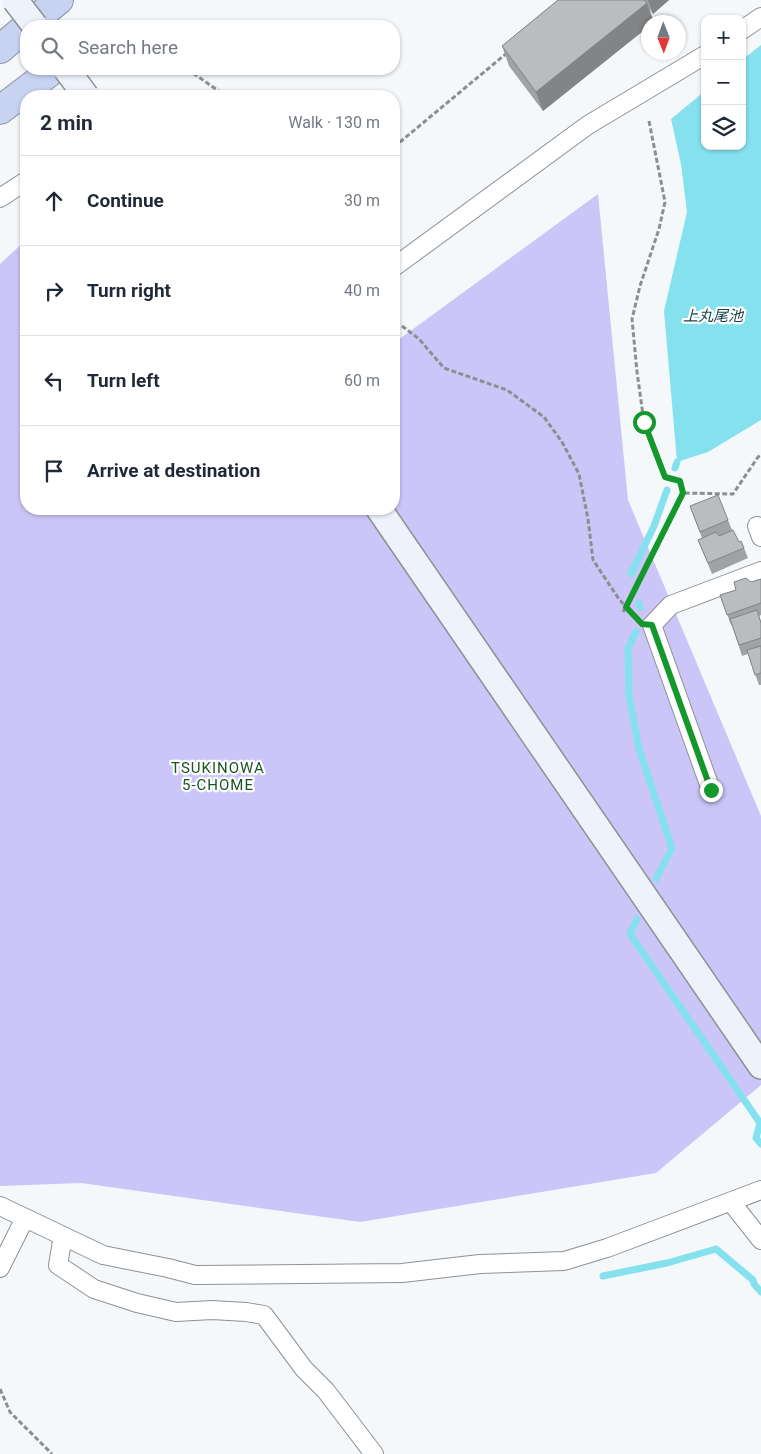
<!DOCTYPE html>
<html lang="en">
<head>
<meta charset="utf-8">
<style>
  :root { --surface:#fff; --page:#f6f6f7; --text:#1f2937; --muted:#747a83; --line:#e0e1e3 }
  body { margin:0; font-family:Roboto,"Noto Sans JP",sans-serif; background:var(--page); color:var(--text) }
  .controls { position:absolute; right:15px; top:15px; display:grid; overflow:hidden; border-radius:10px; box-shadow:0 1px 4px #0004 }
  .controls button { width:45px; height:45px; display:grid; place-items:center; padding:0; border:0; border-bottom:1px solid var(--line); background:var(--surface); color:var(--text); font:25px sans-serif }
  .compass { position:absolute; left:641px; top:15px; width:45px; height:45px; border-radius:50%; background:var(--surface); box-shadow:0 1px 4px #0004; rotate:179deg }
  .stop { position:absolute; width:15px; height:15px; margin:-11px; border:4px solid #14982c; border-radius:50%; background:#fff }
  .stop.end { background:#14982c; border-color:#fff; box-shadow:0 1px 5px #0008 }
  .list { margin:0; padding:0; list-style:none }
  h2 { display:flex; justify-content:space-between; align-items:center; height:65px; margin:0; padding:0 20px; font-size:21px }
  h2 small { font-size:16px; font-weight:400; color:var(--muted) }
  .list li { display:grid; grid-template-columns:32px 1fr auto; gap:15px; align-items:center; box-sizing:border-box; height:90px; padding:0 20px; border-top:1px solid var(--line) }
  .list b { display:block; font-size:19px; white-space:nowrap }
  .list em { font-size:16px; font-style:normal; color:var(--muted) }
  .icon { flex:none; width:28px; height:28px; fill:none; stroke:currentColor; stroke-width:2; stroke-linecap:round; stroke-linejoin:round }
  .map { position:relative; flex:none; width:761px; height:1454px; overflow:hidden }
  .search { position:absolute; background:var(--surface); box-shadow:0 1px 4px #0004; left:20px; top:20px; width:380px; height:55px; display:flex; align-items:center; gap:12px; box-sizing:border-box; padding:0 18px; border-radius:20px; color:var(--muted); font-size:19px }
  .panel { position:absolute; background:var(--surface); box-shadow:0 1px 4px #0004; left:20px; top:90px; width:380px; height:425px; border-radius:20px }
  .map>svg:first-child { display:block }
  .green { fill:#cbc6f7 }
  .water { fill:#85e1ee }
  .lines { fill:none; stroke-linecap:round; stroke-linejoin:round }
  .stream { stroke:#85e1ee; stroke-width:7 }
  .street-casing { stroke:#8e9194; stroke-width:20 }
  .secondary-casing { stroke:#8e9194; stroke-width:28 }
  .highway-casing { stroke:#8c94a8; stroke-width:30 }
  .path { stroke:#8c8f91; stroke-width:3; stroke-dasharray:5 2.5; stroke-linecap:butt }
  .street { stroke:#fff; stroke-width:18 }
  .secondary { stroke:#eef2fb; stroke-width:25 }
  .highway { stroke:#c7d3f1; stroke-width:28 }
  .secondary-bridge-casing { stroke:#8e9194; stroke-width:28; stroke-linecap:butt }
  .secondary-bridge { stroke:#eef2fb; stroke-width:25 }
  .wall { fill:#9fa3a4 }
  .shaded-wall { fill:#828486 }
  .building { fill:#b9bdbf; stroke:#828486 }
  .route { stroke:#14982c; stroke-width:6 }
  .labels { text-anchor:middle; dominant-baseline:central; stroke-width:4.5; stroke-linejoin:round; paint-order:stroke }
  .water-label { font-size:15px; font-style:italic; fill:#123e44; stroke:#fff }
  .neighbourhood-label { font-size:15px; letter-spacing:1px; fill:#1b5320; stroke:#fff }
</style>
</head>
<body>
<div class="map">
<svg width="761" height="1454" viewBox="0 0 761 1454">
  <rect width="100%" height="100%" fill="#f4f8fb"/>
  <path class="green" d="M598,194L628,500L761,816V1085L656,1173L360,1222L81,1183L0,1186V264L26,240V509H394V343Z"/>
  <path class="water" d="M761,45V420L708,452L677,462L664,311L687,212L681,164L671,119L705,91V146H742V60Z"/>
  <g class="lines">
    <g class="stream">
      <path d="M675,468L677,462"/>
      <path d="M631,574L654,526L667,490"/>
      <path d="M639,603L640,607"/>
      <path d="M636,632L628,648L629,695L639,749L672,848L656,879"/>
      <path d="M637,919L630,934L760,1123L756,1138L761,1144"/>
      <path d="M603,1276L667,1263L716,1249L753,1280L754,1284L761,1292"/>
    </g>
    <defs>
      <g id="street">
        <path d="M742,30L761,17"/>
        <path d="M0,198L26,181"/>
        <path d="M394,267L588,125L705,55"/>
        <path d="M757,526L761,537"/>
        <path d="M711,790L652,625L671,605L761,571"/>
        <path d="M731,1202L761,1240"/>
        <path d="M0,1206L103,1255L168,1268L195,1275L402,1273L480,1264L564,1261L607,1248L761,1190"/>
        <path d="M63,1236L58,1265L94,1289L137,1303L176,1312L212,1310L246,1312L264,1315L304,1369L326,1391L374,1454"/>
        <path d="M0,1268L25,1218"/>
      </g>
      <path id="secondary" d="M379,509L761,1066"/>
      <g id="highway">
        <path d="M27,26L59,0"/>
        <path d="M0,49L26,27"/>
        <path d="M0,110L54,69"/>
      </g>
    </defs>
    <use href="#street" class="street-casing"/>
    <use href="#secondary" class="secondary-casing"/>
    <use href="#highway" class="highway-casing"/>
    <g class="path">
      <path d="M187,69L226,96"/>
      <path d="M649,121L665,202L659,229L640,286L632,319L637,372L644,422L665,477L680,481L683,493"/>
      <path d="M394,147L507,53"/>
      <path d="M402,326L419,339L444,368L507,390L544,417L562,442L579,474L588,519L593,560L619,599L634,616"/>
      <path d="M623,612L683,493L733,494L758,457L761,455"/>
      <path d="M0,1389L10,1412L52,1454"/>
    </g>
    <use href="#street" class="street"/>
    <use href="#secondary" class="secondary"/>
    <use href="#highway" class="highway"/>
    <defs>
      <g id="secondary-bridge">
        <path d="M15,0L35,26"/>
        <path d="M66,69L86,96"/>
      </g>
    </defs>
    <use href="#secondary-bridge" class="secondary-bridge-casing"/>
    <use href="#secondary-bridge" class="secondary-bridge"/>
  </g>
  <g class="wall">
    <path d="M558,0H669L653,14L649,9L648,27L543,111L509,66L502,46Z"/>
    <path d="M690,506L728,520L732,530L739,542L744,548L748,558L712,574L698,540L702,538Z"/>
    <path d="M761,579V615L759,616L761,622V685H759L748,654L742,656L732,625H731L720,595L736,590L751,582Z"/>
  </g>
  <g class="shaded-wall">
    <path d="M648,0H669L653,14Z"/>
    <path d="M647,3L654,22H648V27L543,111L536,92Z"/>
  </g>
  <g class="building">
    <path d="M558,0H644L647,3L536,92L502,46Z"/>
    <path d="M718,495L728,520L700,532L690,506Z"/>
    <path d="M733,530L739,542L741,541L744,548L708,563L698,540L716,532L719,536Z"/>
    <path d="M746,578L751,582L761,579V603L727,615L720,595L736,590L734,582Z"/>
    <path d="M757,610L761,623V638L739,645L730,619Z"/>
    <path d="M761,646V673L755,675L747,650Z"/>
  </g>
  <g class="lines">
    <path class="route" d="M644,422L665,477L680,481L683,493L626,607L642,624L652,625L711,790"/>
  </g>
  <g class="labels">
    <g class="water-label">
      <text x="713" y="316">上丸尾池</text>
    </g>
    <g class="neighbourhood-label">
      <text x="218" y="768">TSUKINOWA<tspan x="218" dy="17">5-CHOME</tspan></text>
    </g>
  </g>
</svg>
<div class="controls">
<button>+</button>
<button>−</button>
<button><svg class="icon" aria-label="layers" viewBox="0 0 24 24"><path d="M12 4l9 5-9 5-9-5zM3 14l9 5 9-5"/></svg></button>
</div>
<svg class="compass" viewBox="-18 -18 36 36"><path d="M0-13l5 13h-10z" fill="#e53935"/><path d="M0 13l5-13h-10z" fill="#747a83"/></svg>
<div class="stop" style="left:644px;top:422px"></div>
<div class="stop end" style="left:711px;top:790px"></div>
<div class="search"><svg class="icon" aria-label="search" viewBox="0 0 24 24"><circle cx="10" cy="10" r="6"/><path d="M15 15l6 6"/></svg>Search here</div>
<section class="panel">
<h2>2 min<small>Walk · 130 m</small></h2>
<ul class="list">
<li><svg class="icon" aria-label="ahead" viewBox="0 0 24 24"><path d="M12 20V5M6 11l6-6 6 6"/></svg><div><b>Continue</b></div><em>30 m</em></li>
<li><svg class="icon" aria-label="right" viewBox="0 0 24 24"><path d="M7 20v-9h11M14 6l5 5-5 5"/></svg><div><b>Turn right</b></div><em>40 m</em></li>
<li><svg class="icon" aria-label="left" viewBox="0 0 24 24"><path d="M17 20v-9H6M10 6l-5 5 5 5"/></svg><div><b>Turn left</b></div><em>60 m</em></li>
<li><svg class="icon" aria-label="arrive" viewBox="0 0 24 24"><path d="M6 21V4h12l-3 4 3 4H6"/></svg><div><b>Arrive at destination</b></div></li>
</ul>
</section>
</div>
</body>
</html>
